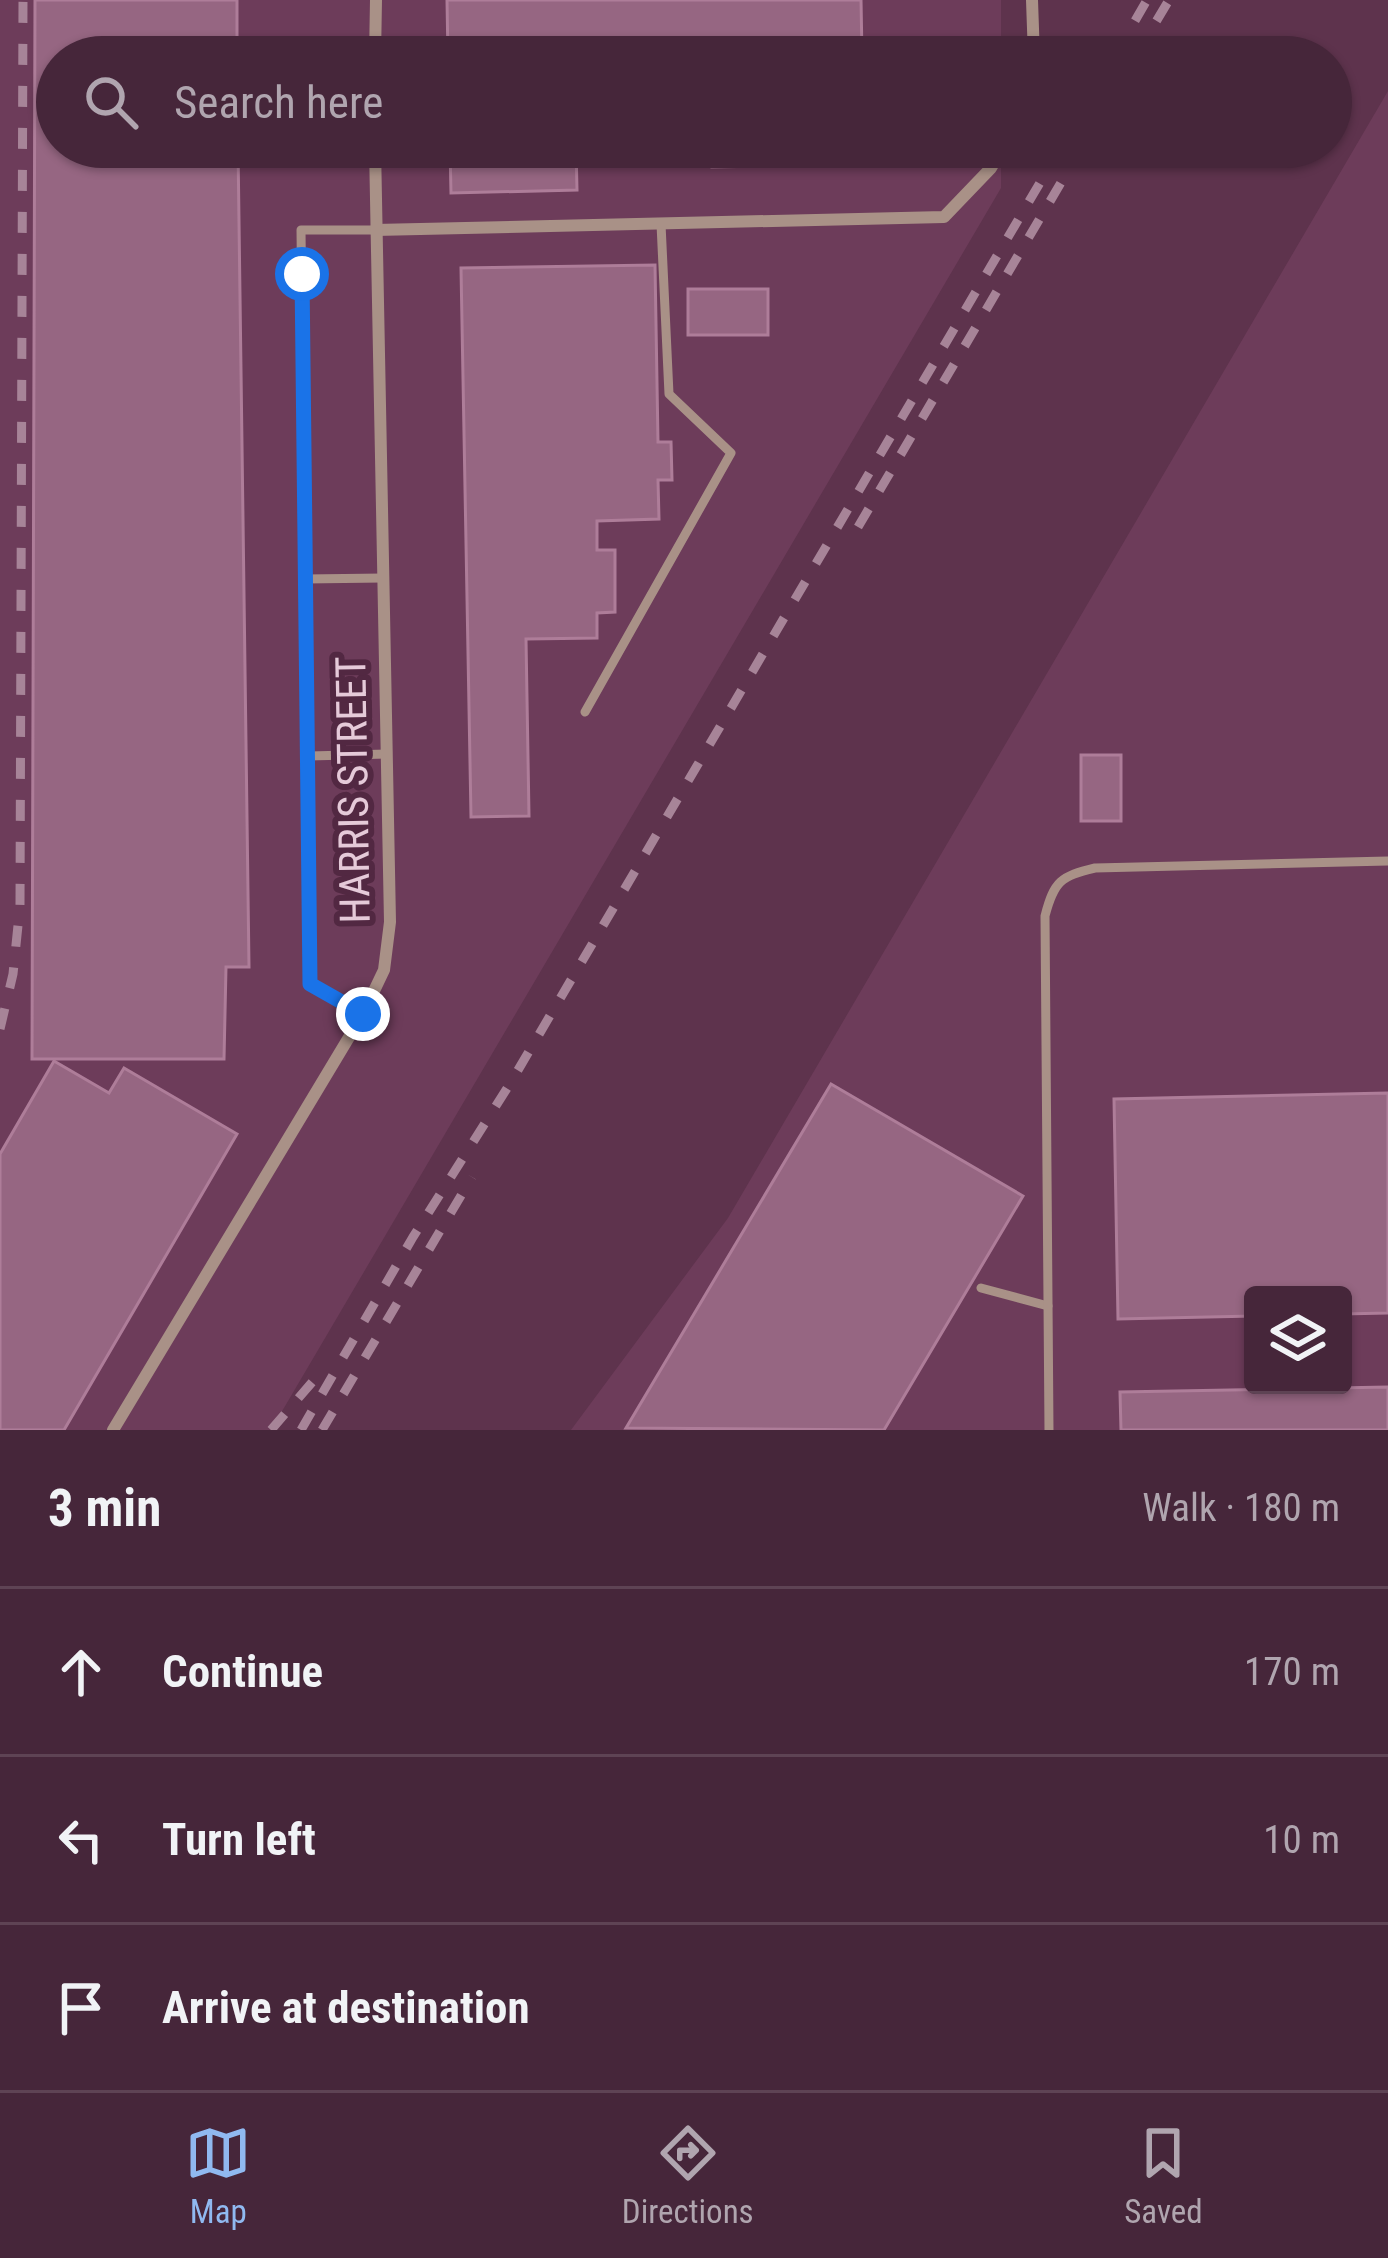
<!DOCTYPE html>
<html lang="en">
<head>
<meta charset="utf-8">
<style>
  :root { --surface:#46263a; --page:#4d2e42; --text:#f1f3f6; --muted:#b0a5af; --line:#5e4354; --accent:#90b9f0 }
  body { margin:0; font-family:"Roboto Condensed",sans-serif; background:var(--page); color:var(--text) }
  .controls { position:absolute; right:36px; bottom:36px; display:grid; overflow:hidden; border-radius:12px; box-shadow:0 3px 9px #0004 }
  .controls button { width:108px; height:108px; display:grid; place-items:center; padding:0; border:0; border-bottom:3px solid var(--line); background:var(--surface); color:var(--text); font:60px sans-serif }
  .stop { position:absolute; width:36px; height:36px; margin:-27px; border:9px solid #1a73e8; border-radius:50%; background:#fff }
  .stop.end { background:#1a73e8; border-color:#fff; box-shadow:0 3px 12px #0008 }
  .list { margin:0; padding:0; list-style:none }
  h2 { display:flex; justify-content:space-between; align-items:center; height:156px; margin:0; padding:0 48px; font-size:51px }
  h2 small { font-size:39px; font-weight:400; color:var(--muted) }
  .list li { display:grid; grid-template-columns:78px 1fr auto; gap:36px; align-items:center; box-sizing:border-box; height:168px; padding:0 48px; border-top:3px solid var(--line) }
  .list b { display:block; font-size:45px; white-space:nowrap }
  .list em { font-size:39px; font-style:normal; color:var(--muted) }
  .icon { flex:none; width:66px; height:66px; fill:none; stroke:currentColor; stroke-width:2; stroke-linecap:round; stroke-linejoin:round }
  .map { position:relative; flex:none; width:1388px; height:1430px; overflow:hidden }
  .search { position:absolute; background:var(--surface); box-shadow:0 3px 9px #0004; left:36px; right:36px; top:36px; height:132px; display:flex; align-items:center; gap:30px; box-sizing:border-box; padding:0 42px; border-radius:66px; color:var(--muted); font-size:45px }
  .sheet { height:660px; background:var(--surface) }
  nav { display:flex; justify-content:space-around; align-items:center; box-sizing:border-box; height:168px; border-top:3px solid var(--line); background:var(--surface); font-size:33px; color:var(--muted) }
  nav a { display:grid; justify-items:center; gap:6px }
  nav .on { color:var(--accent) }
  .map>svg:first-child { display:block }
  .built { fill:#6d3c5a; fill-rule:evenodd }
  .building { fill:#966682; stroke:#ae7d99; stroke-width:3 }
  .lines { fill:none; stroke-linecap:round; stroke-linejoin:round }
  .service { stroke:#a99187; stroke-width:9 }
  .minor { stroke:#a99187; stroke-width:12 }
  .rail { stroke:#a78498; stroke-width:9; stroke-dasharray:21 21; stroke-linecap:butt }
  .route { stroke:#1a73e8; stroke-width:15 }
  .labels { text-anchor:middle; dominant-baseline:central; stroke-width:12; stroke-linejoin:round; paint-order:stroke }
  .street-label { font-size:42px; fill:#e5cad9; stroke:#522842 }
</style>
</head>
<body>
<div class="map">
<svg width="1388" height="1430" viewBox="0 0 1388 1430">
  <rect width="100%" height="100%" fill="#5e334d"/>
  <g class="built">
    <path d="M0,0H1001V57H57V147H1001V188L271,1430H0Z"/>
    <path d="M1388,91V1430H571L728,1218ZM1253,1295H1343V1385H1253Z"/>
  </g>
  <g class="building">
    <path d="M35,0H237V57H57V147H238L249,967H226L224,1059H32Z"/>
    <path d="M447,0H861L862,55L448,57Z"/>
    <path d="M450,147H576L577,190L451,193Z"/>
    <path d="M712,147H767V166L712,167Z"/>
    <path d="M655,265L658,442H671L672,480H658L659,519L597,521V550H615V612L597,613V638L526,639L529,816L471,817L461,268Z"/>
    <rect x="688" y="289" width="80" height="46"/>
    <rect x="1081" y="755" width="40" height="66"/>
    <path d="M54,1061L109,1093L124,1068L237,1134L64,1430H0V1154Z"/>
    <path d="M831,1084L1023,1196L884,1430L626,1428Z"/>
    <path d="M1388,1093V1313L1343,1314V1295H1253V1316L1118,1319L1114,1099Z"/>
    <path d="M1388,1387V1430H1121L1120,1392Z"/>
  </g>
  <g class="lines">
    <g class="service">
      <path d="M375,230H301L305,579L383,578"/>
      <path d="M305,579L309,756"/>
      <path d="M585,712L731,453L669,394L661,224"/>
      <path d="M363,1014L310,984L309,756L387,754"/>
      <path d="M981,1288L1048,1306"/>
      <path d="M1049,1430L1045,916C1054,881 1061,876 1095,868L1388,861"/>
    </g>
    <g class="minor">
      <path d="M1032,0L1034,57"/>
      <path d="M375,57L376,0"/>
      <path d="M375,230L944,217L991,168L1003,147"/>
      <path d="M113,1430L363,1014L384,970L390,922L375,147"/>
    </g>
    <g class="rail">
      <path d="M1114,57L1147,0"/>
      <path d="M1135,57L1169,0"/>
      <path d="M858,527L1082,147"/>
      <path d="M0,1029L13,974L20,906L23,0"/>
      <path d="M271,1430L314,1380"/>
      <path d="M301,1430L413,1237L511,1082L1061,147"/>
      <path d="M322,1430L472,1177"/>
    </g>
  </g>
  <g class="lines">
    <path class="route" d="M302,274L310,984L363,1014"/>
  </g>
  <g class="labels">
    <g class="street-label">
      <text transform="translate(353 790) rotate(-91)">HARRIS STREET</text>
    </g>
  </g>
</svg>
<div class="controls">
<button><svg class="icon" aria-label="layers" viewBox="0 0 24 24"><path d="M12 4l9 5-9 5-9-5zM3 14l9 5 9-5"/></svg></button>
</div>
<div class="stop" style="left:302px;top:274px"></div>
<div class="stop end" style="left:363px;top:1014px"></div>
<div class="search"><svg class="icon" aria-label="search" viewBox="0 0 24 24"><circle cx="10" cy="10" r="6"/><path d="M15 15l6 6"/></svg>Search here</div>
</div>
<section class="sheet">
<h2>3 min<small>Walk · 180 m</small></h2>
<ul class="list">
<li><svg class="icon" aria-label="ahead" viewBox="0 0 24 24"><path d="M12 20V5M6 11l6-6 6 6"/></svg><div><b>Continue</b></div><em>170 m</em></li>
<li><svg class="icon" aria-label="left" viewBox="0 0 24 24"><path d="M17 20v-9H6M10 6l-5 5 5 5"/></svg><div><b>Turn left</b></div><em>10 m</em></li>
<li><svg class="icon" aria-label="arrive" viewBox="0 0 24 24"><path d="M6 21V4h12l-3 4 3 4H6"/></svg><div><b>Arrive at destination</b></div></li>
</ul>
</section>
<nav>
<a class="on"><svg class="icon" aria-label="map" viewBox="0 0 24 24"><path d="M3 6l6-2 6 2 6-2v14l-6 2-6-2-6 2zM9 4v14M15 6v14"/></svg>Map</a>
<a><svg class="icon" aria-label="directions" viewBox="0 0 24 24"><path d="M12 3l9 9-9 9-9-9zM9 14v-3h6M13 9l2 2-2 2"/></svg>Directions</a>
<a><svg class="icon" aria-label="saved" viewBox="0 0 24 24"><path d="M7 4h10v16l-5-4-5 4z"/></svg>Saved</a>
</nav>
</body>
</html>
